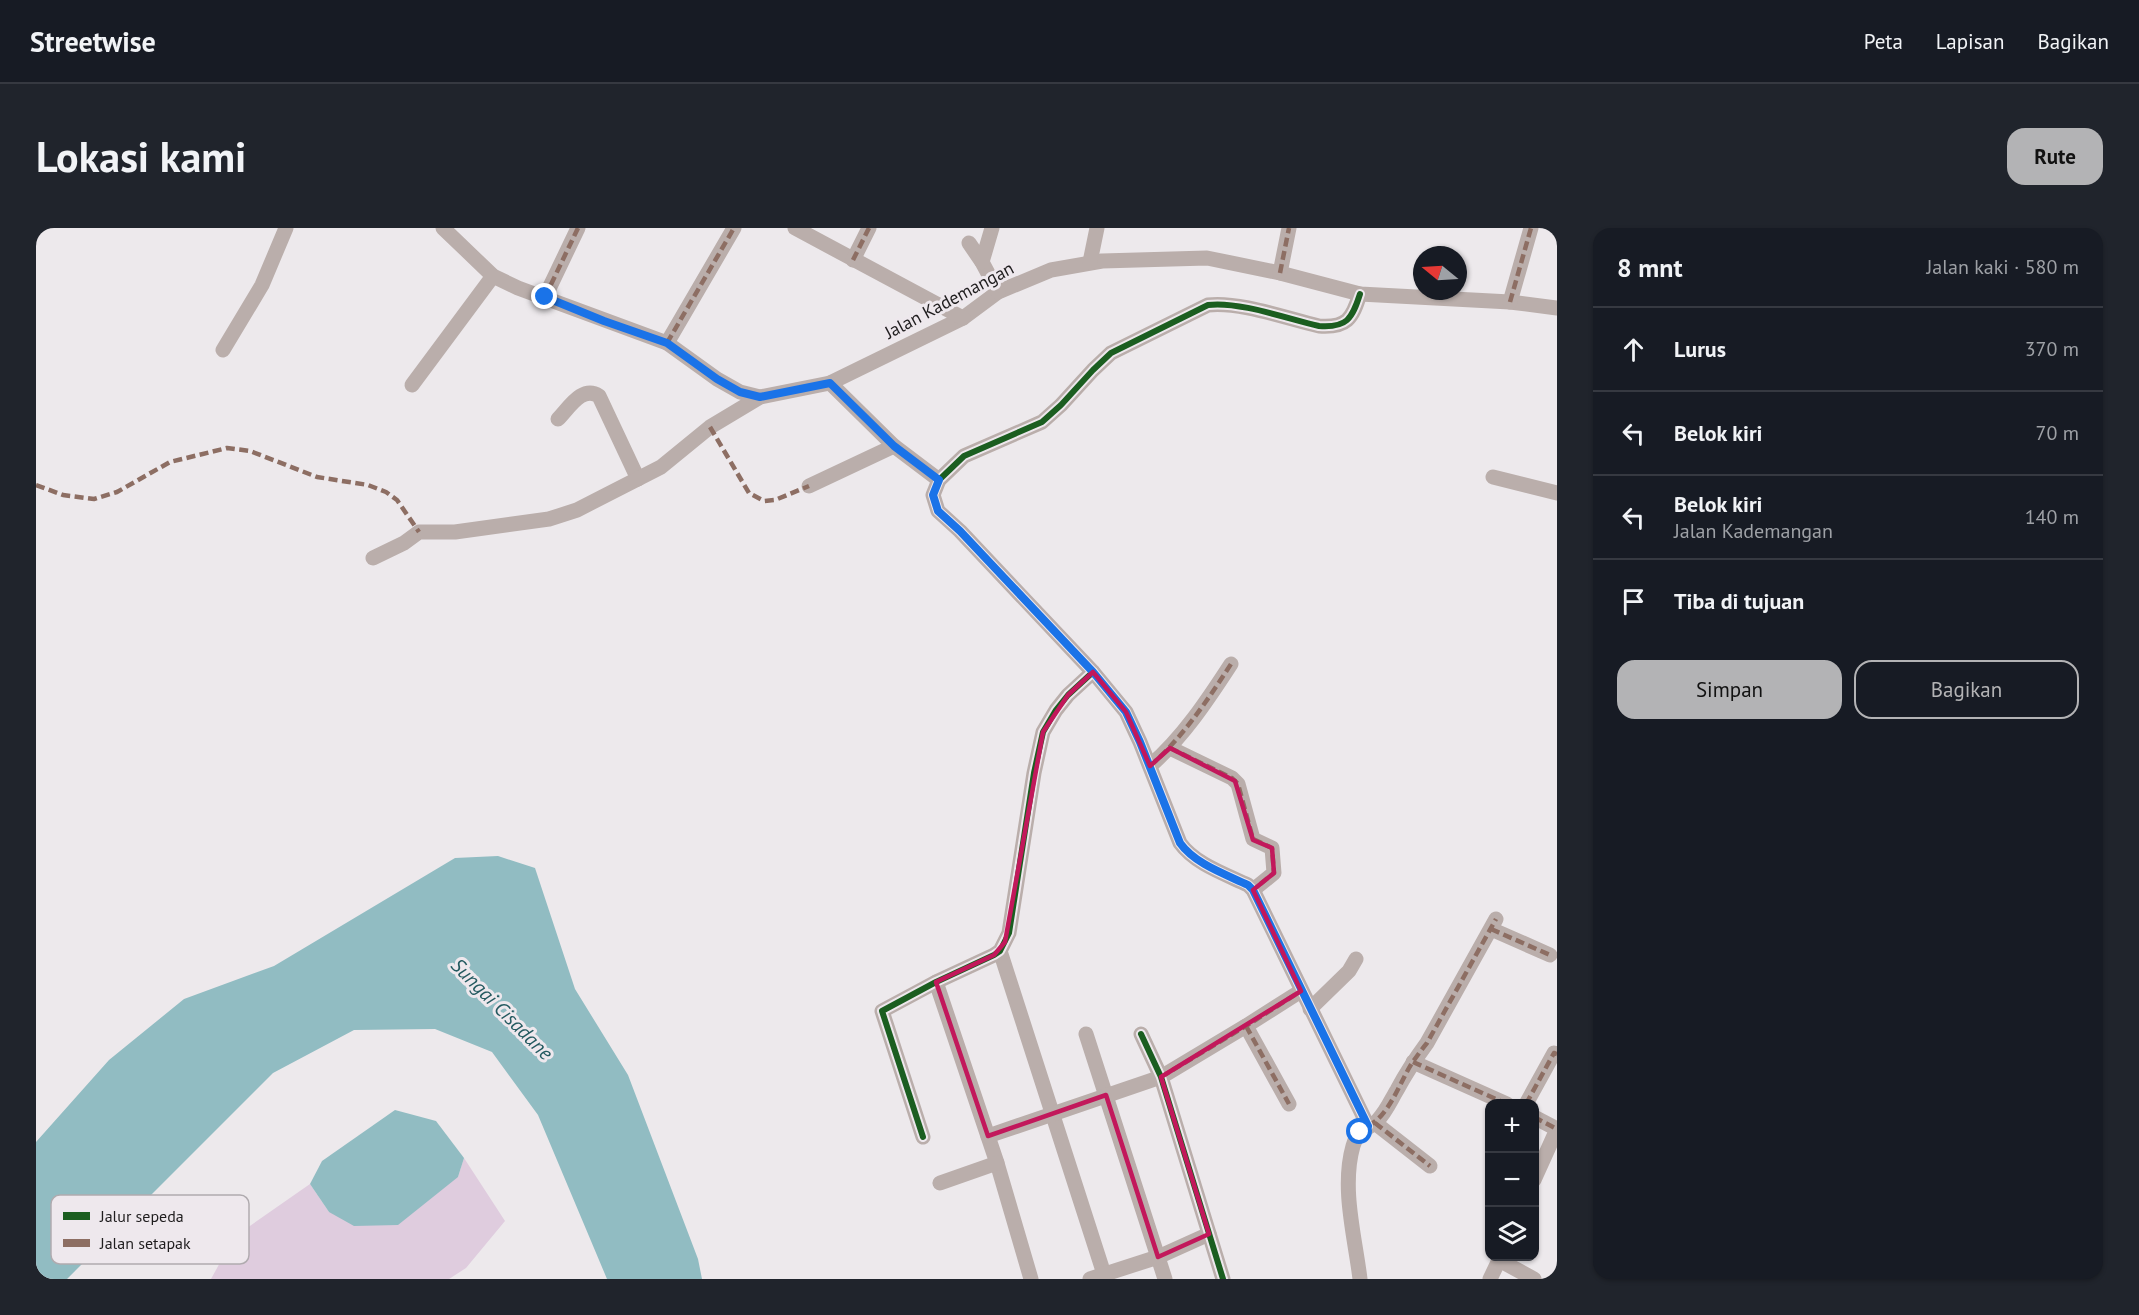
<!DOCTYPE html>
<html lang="id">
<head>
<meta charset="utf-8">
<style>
  :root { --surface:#171b24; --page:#20242c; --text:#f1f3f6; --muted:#9ea1a6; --line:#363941; --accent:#b3b3b5 }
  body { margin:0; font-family:"PT Sans",sans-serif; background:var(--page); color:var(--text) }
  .controls { position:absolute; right:18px; bottom:18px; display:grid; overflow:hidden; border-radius:12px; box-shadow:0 2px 4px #0004 }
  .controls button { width:54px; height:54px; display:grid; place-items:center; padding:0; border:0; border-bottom:2px solid var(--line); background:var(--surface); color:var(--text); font:30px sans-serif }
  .compass { position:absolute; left:1377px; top:18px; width:54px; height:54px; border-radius:50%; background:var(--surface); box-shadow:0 2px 4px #0004; rotate:288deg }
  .stop { position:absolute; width:18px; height:18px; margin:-14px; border:4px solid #1a73e8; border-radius:50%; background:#fff }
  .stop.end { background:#1a73e8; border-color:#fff; box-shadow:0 2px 6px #0008 }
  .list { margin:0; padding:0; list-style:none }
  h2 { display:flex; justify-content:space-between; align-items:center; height:78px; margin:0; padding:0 24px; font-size:26px }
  h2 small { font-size:20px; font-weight:400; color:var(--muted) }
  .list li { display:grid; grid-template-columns:39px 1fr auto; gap:18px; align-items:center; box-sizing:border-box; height:84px; padding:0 24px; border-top:2px solid var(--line) }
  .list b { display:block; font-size:22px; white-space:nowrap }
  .list p { margin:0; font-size:20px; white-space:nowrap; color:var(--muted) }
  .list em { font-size:20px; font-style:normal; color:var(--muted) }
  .actions { display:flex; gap:12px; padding:18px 24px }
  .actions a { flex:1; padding:14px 0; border:2px solid var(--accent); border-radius:18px; text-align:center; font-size:21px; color:var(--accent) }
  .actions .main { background:var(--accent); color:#111 }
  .icon { flex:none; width:33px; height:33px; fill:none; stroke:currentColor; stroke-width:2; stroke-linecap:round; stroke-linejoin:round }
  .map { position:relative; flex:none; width:1521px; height:1051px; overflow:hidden; border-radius:18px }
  header { display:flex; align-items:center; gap:36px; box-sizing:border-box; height:84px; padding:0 30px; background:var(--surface); border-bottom:2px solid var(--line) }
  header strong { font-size:28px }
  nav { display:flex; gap:33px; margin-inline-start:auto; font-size:21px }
  .intro { display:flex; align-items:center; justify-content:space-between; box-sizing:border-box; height:144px; padding:0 36px }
  h1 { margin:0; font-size:42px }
  .button { padding:15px 27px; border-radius:18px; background:var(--accent); color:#111; font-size:21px; font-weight:700 }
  main { display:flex; gap:36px; padding:0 36px }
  aside { flex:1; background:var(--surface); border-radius:18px; box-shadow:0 2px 4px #0004 }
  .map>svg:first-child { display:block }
  .green { fill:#dfccde }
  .water { fill:#91bcc2 }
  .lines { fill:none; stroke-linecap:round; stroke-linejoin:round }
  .minor { stroke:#baaeab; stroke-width:15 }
  .quiet { stroke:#8d6e63; stroke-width:4.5; stroke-dasharray:9 4.5; stroke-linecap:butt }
  .cycleway-casing { stroke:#eee8ed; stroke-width:10 }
  .cycleway { stroke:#1b5e20; stroke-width:6 }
  .route { stroke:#1a73e8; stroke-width:8 }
  .marked { fill:none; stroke:#c2185b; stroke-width:4.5; stroke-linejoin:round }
  .labels { text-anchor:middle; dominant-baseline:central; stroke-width:6; stroke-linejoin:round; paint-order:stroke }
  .street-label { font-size:18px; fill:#1f1d1e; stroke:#eee8ed }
  .water-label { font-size:20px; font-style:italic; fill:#245a60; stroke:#eee8ed }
  .key { fill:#eee8ed; stroke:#b0abaf; stroke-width:1.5 }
  .key-label { font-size:16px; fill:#1f1d1e }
</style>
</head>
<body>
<header>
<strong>Streetwise</strong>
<nav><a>Peta</a><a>Lapisan</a><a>Bagikan</a></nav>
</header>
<div class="intro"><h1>Lokasi kami</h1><a class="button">Rute</a></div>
<main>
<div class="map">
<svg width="1521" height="1051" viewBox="0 0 1521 1051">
  <rect width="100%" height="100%" fill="#ede9ec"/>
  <path class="green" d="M428,930L469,993L430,1040L413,1051H175L198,1009L274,956L293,984L422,949Z"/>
  <g class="water">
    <path d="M462,628L499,640L539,761L592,847L662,1031L666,1051H571L502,887L456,824L399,801L318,802L237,845L31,1051H0V914L73,832L148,771L238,738L419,630Z"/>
    <path d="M359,882L400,893L428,930L422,949L362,997L318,998L293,984L274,956L286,933Z"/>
  </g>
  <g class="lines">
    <g class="minor">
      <path d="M407,0L457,48L482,60L631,115L681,151L704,164L724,169L794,155L927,90L962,64L1015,42L1066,33L1171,30L1244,45L1324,66L1474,74L1521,80"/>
      <path d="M759,0L927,90"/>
      <path d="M933,15L946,34L962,64"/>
      <path d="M817,32L833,0"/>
      <path d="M946,34L956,0"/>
      <path d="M1054,34L1061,0"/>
      <path d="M1244,45L1253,0"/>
      <path d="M1324,66C1316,91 1311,100 1283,98C1252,91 1203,73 1172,77L1075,125L1057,142L1025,177L1006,194L928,228L903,252L897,267L902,283L924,303L1057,444L1090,484L1104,514L1144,615C1159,636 1189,646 1212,657L1217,662L1332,898"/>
      <path d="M509,69L542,0"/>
      <path d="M1474,74L1495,0"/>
      <path d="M631,115L698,0"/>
      <path d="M187,122L226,57L250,0"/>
      <path d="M376,157L457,48"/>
      <path d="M522,191C533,180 546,157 563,168L602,251"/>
      <path d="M858,218L903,252"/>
      <path d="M1457,249L1521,265"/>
      <path d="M773,258L858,218L794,155"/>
      <path d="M337,330L368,315L383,304H419L513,291L541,282L625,239L674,199L724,169"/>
      <path d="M1134,520L1196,550L1202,556L1217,611L1236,620L1238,645L1217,662"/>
      <path d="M1114,538C1147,509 1171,473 1195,436"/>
      <path d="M1455,701L1514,727"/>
      <path d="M964,723L1068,1046"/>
      <path d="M900,754L961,935L995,1051"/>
      <path d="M1274,781L1313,743L1320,731"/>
      <path d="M1210,798L1253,876"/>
      <path d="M1050,806L1129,1051"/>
      <path d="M1105,806L1125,849L1187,1051"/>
      <path d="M1377,834L1471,876"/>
      <path d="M1490,876L1518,825L1521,826"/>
      <path d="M1498,889L1521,901"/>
      <path d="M1339,895L1394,938"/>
      <path d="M952,908L1125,849L1210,798L1265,763"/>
      <path d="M887,909L846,783L900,754L958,727L964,723L973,705L998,545L1007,504L1020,482L1032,467L1057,444"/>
      <path d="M1498,952L1521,901"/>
      <path d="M904,955L961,935"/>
      <path d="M1463,1032L1498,1051"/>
      <path d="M1054,1051L1122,1029L1173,1006"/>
      <path d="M1324,1051C1319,1009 1305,960 1317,918C1322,901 1330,903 1341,893C1350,884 1355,872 1361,862C1370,845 1380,830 1391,815L1460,691"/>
      <path d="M1454,1051L1465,1028"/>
    </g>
    <g class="quiet">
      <path d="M817,32L833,0"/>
      <path d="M1244,45L1253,0"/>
      <path d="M509,69L542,0"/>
      <path d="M1474,74L1495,0"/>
      <path d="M631,115L698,0"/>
      <path d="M674,199L713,265L728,273L739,272L773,258"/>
      <path d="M0,257L27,267L58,271L81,264L134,234L191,220L214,223L281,249L332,257L350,264L361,272L383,304"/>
      <path d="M1134,520L1196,550L1202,556L1217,611L1236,620L1238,645L1217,662"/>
      <path d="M1114,538C1147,509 1171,473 1195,436"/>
      <path d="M1455,701L1514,727"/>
      <path d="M1210,798L1253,876"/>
      <path d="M1377,834L1471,876"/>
      <path d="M1125,849L1210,798L1265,763"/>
      <path d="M1490,876L1518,825L1521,826"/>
      <path d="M1498,889L1521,901"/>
      <path d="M1339,895L1394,938"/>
      <path d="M1332,898C1353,888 1364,854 1376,835C1381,828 1386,821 1391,815L1460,691"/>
    </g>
    <defs>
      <g id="cycleway">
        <path d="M1324,66C1316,91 1311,100 1283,98C1252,91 1203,73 1172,77L1075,125L1057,142L1025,177L1006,194L928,228L903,252L897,267L902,283L924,303L1057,444L1090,484L1104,514L1144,615C1159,636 1189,646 1212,657L1217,662L1332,898"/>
        <path d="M1105,806L1125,849L1187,1051"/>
        <path d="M887,909L846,783L900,754L958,727L964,723L973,705L998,545L1007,504L1020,482L1032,467L1057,444"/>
      </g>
    </defs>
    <use href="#cycleway" class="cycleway-casing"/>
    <use href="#cycleway" class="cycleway"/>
  </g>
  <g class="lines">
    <path class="route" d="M509,69L568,93L631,115L681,151L704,164L724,169L794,155L858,218L903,252L897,267L902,283L924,303L1057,444L1090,484L1104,514L1144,615C1159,636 1189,646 1212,657L1217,662L1332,898L1324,904"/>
  </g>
  <path class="marked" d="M1057,444L1090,484L1114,538L1134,520L1199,553L1217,612L1236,620L1238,645L1217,662L1265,763L1125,849L1173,1006L1122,1029L1070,867L952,908L900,754L958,727L969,714L1007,504L1032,467Z"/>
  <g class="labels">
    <g class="street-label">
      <text transform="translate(913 72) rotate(-28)">Jalan Kademangan</text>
    </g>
    <g class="water-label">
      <text transform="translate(466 781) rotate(45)">Sungai Cisadane</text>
    </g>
  </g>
  <rect x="15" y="967" width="198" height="69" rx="9" class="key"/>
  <rect x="27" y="984" width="27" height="8" fill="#1b5e20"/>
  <rect x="27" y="1011" width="27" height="8" fill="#8d6e63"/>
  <g class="key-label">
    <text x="64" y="994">Jalur sepeda</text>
    <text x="64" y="1021">Jalan setapak</text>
  </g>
</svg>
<div class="controls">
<button>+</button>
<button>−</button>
<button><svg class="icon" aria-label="layers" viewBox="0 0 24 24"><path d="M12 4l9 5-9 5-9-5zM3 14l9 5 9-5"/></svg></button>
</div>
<svg class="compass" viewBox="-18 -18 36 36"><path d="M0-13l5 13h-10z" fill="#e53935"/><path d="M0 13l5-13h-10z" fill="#9ea1a6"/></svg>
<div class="stop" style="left:1324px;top:904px"></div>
<div class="stop end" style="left:509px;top:69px"></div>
</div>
<aside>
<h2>8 mnt<small>Jalan kaki · 580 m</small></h2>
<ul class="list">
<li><svg class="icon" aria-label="ahead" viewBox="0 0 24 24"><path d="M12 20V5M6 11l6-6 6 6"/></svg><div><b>Lurus</b></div><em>370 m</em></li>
<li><svg class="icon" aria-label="left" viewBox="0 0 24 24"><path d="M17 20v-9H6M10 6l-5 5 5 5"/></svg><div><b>Belok kiri</b></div><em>70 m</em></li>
<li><svg class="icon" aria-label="left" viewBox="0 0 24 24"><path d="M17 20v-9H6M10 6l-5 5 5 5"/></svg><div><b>Belok kiri</b><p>Jalan Kademangan</p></div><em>140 m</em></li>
<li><svg class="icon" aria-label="arrive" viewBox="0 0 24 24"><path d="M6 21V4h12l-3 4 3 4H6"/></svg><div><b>Tiba di tujuan</b></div></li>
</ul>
<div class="actions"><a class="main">Simpan</a><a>Bagikan</a></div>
</aside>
</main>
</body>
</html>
